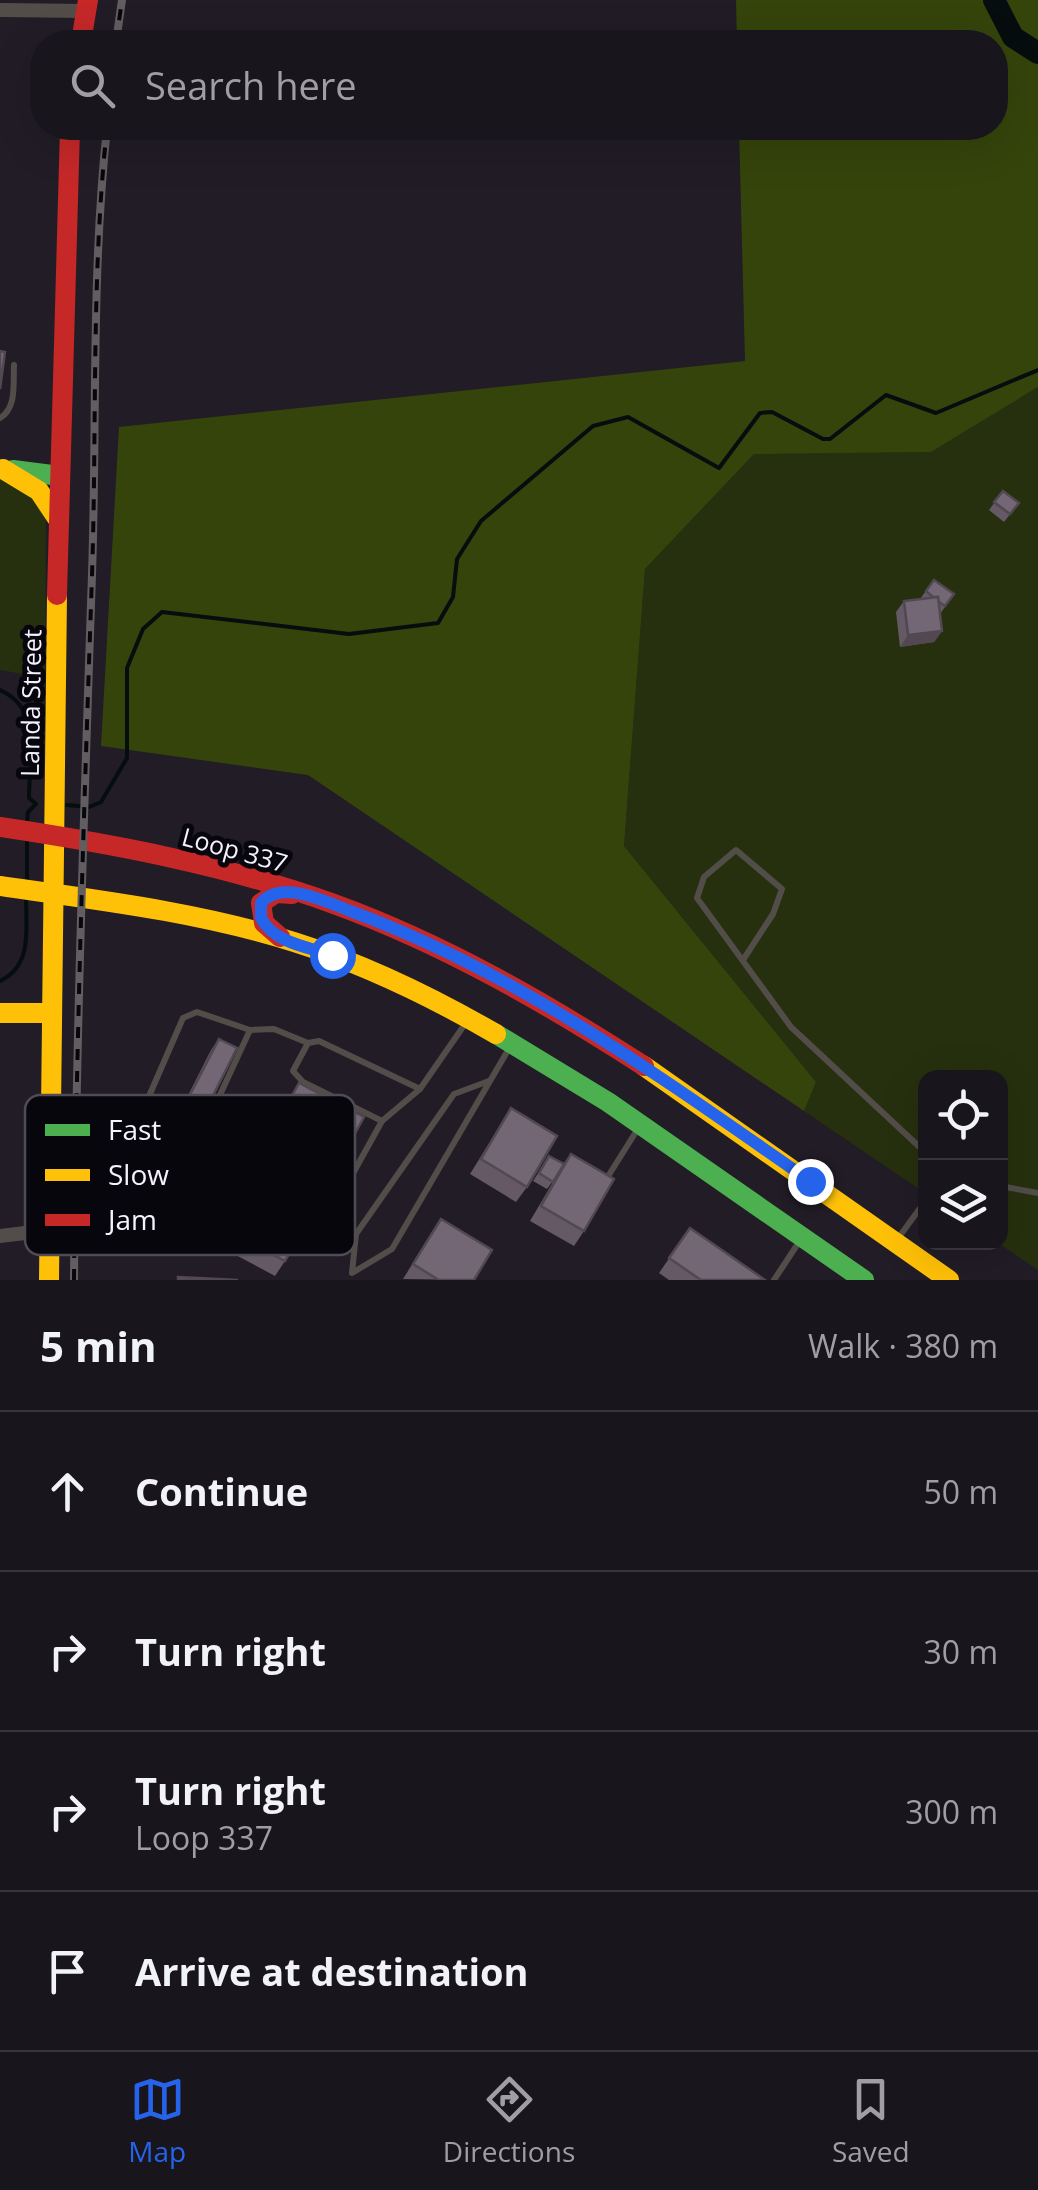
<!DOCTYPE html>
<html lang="en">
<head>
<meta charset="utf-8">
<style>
  :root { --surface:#19151c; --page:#221e25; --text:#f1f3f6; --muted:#9f9fa3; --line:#37343b; --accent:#2563eb }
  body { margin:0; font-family:"Open Sans",sans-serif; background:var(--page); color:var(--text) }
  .controls { position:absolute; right:30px; bottom:30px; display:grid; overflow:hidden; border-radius:20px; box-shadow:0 10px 40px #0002 }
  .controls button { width:90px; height:90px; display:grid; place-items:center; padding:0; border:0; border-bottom:2px solid var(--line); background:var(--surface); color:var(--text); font:50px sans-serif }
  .stop { position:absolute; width:30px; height:30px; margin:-22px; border:8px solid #2563eb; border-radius:50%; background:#fff }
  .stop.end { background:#2563eb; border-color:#fff; box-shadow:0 2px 10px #0008 }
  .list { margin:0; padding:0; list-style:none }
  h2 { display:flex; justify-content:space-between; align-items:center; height:130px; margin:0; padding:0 40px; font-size:42px }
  h2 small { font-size:32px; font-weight:400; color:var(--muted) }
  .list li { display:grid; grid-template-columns:65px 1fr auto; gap:30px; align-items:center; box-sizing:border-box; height:160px; padding:0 40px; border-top:2px solid var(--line) }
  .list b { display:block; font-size:38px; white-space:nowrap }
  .list p { margin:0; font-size:32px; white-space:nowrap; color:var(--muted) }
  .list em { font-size:32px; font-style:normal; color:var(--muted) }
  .icon { flex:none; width:55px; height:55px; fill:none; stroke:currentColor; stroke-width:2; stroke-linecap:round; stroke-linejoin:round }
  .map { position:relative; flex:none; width:1038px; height:1280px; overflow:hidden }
  .search { position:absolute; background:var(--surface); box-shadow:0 10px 40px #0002; left:30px; right:30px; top:30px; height:110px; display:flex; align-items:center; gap:25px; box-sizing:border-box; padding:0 35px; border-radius:40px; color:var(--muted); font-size:38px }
  .sheet { height:770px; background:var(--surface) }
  nav { display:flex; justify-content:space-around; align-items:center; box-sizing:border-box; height:140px; border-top:2px solid var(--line); background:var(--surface); font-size:28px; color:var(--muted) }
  nav a { display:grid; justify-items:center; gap:5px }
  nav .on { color:var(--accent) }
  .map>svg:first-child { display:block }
  .green { fill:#26300e }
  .forest { fill:#35440b }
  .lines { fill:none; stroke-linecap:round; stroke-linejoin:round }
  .stream { stroke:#050d0f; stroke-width:4 }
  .river { stroke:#050d0f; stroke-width:22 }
  .lane { stroke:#534d4a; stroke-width:6 }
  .street { stroke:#534d4a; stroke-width:14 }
  .fast { stroke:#4caf50; stroke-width:20 }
  .slow { stroke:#ffc107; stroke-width:20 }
  .jam { stroke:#c62828; stroke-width:20 }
  .rail-casing { stroke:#625d60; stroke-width:8 }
  .rail { stroke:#08060d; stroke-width:4; stroke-dasharray:11; stroke-linecap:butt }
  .wall { fill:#645965 }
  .shaded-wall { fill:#514852 }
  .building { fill:#746775; stroke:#514852; stroke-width:2.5 }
  .route { stroke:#2563eb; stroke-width:12 }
  .labels { text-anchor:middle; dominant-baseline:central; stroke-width:10; stroke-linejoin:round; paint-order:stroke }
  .street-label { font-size:25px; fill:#f6f1fe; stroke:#08060d }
  .key { fill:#08060d; stroke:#4f4c55; stroke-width:2.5 }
  .key-label { font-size:28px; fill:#f6f1fe }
</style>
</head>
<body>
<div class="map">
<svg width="1038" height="1280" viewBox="0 0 1038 1280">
  <rect width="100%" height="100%" fill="#211c26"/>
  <g class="green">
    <path d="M1038,387V1270L998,1243L1000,1242V1078H926L925,1193L804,1111L816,1082L624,846L645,569L754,454L931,452Z"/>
    <path d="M0,477L21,485L46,513L45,678L0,670Z"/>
  </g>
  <path class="forest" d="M736,0H1038V387L931,452L754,454L645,569L624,846L816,1082L804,1111L308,775L101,746L119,427L745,361L739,128H996V42H737Z"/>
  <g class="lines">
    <g class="stream">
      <path d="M0,690C43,709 29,758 29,798L36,804L28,812L27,823"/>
      <path d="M67,805L89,807L101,802L127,758V668L143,629L162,612L349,634L438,623L453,597L457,559L481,521L593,426L628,417L719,468L760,413L772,412L823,439H830L886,395L936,413L1038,370"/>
      <path d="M27,883V842"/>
      <path d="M0,981C33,966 26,928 26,897"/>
    </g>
    <path class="river" d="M994,0L1013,37L1038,53"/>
    <g class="lane">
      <path d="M0,418C17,408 13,384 14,365"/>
      <path d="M743,960L773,914L782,889L736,850L704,877L697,898L791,1027L926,1153"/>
      <path d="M250,1030L200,1138L187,1146L147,1128L143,1110L183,1018L197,1012L250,1030L274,1029L308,1043"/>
      <path d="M489,1081L454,1094L356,1234L352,1273L392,1249L511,1045"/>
      <path d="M382,1121L303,1082L293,1071L308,1043L319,1041L420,1089"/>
      <path d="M351,1177L382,1121L420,1089L465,1024"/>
      <path d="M607,1178L639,1127"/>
      <path d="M1000,1186L1038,1193"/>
      <path d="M899,1237L926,1200"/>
      <path d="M774,1280L799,1242"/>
    </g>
    <g class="street">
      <path d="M0,10L86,11"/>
      <path d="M0,1236L49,1230"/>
    </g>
    <g class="fast">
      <path d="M13,470L60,476"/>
      <path d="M496,1034L608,1102L864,1280"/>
    </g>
    <g class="slow">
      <path d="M3,469L39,491L59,521"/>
      <path d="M0,886C98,900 199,912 294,942C364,964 432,997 496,1034"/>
      <path d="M0,1013H51"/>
      <path d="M644,1066L949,1280"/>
      <path d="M49,1280L57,595"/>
    </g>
    <g class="jam">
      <path d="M81,42L88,0"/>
      <path d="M57,595L70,128"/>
      <path d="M0,827C113,844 226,865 334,904C444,944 546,1003 644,1066"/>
      <path d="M280,937L264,923L261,903L276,893L292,894"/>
    </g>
    <defs>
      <g id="rail">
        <path d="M116,42L122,0"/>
        <path d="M74,1280C76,1045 84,810 92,575C97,426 91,276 107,128"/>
      </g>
    </defs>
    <use href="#rail" class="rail-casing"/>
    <use href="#rail" class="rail"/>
  </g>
  <g class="wall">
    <path d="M1003,491L1019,503L1004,522L989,510Z"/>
    <path d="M934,580L954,594L940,614L942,631L934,642L900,647L896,612L904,601L920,599Z"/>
    <path d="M219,1039L198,1125L190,1137L172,1127L211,1050Z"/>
    <path d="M299,1083L285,1261L275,1276L234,1254L267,1194L243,1181L289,1098Z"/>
    <path d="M511,1108L527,1187L516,1202L470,1174Z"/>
    <path d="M571,1154L584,1231L574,1246L530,1221L556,1177L547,1189L533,1181L549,1156L563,1164Z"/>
    <path d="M441,1219L474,1280L403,1279L431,1234Z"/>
    <path d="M690,1228L765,1280H669L659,1273Z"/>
  </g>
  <path class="shaded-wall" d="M942,631L934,642L900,647L908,635Z"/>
  <g class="building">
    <path d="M0,351L5,352L0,389Z"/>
    <path d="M1003,491L1019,503L1010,514L994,502Z"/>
    <path d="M934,580L954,594L945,606L938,601V597H933L926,591Z"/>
    <path d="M938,597L942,631L908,635L904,601Z"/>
    <path d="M219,1039L237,1048L198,1125L179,1116Z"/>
    <path d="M299,1083L364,1117L285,1261L244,1239L277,1179L254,1166Z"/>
    <path d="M511,1108L557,1136L527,1187L481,1159Z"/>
    <path d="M571,1154L614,1179L584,1231L541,1206Z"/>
    <path d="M549,1156L564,1164L553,1182L539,1173Z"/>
    <path d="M441,1219L492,1250L474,1280H439L413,1264Z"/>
    <path d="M690,1228L765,1280H701L669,1258Z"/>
    <path d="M178,1277L238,1280H178Z"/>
  </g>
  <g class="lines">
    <path class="route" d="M332,955C308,947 274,943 261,918V903C282,878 328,903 353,912C520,974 665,1080 810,1181"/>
  </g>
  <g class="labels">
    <g class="street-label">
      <text transform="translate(30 703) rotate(-89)">Landa Street</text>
      <text transform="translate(235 849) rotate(15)">Loop 337</text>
    </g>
  </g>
  <rect x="25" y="1095" width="330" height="160" rx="15" class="key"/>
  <rect x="45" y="1124" width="45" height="12" fill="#4caf50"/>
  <rect x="45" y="1169" width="45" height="12" fill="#ffc107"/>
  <rect x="45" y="1214" width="45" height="12" fill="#c62828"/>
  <g class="key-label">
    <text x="108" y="1140">Fast</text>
    <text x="108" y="1185">Slow</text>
    <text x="108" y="1230">Jam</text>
  </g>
</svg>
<div class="controls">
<button><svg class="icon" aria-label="locate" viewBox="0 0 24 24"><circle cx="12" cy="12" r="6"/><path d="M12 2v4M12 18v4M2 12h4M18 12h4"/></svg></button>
<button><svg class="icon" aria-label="layers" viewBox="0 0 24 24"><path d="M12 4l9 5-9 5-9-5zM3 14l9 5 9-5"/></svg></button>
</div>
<div class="stop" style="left:332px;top:955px"></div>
<div class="stop end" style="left:810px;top:1181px"></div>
<div class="search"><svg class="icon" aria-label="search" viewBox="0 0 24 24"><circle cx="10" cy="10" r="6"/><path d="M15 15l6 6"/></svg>Search here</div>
</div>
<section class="sheet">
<h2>5 min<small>Walk · 380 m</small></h2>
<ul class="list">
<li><svg class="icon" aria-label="ahead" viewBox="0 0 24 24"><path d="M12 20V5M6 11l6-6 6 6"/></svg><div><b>Continue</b></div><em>50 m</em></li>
<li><svg class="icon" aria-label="right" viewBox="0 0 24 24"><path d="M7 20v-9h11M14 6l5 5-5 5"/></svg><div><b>Turn right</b></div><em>30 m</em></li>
<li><svg class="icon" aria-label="right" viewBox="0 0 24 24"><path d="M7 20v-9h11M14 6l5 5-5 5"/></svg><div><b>Turn right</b><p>Loop 337</p></div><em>300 m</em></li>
<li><svg class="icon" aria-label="arrive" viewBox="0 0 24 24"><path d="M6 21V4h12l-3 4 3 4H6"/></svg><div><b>Arrive at destination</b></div></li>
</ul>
</section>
<nav>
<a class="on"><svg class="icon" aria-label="map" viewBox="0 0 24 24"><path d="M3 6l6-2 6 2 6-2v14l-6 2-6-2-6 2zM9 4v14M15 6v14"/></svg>Map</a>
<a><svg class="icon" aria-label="directions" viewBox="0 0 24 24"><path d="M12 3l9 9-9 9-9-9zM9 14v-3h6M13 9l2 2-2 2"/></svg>Directions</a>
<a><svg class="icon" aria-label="saved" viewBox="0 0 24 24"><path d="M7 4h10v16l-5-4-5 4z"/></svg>Saved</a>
</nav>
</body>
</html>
